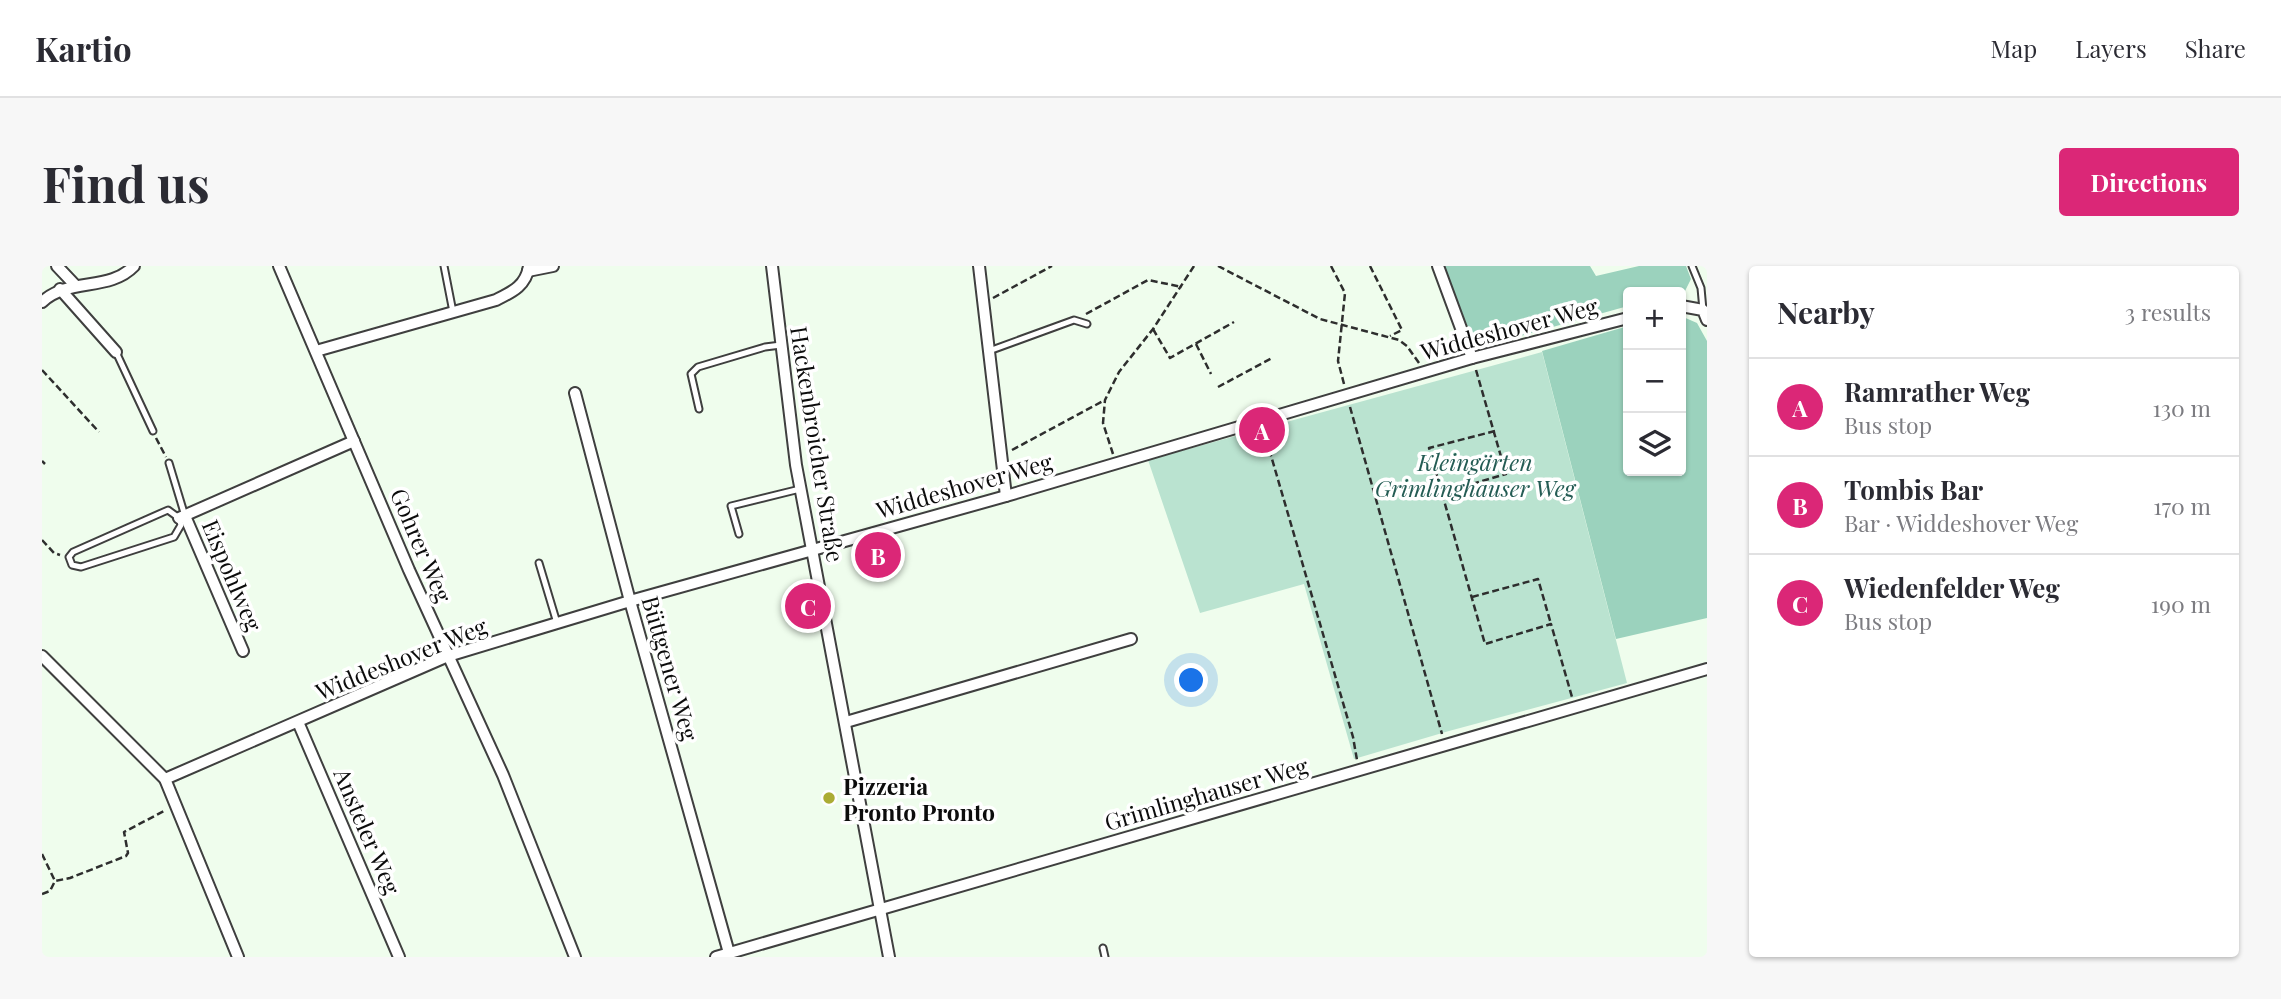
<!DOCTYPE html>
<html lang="en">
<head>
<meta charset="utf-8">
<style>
  :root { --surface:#fff; --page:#f7f7f7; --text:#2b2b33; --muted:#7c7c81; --line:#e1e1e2; --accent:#db2777 }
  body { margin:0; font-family:"Playfair Display",serif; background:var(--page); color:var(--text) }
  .controls { position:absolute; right:21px; top:21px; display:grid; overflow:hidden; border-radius:7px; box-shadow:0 2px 5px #0004 }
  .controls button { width:63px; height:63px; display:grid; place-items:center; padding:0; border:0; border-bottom:2px solid var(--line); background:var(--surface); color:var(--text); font:35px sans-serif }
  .you { position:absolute; left:1150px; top:415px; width:24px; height:24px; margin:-18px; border:5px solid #fff; border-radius:50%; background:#1a73e8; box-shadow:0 0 0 10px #1a73e833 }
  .badge { display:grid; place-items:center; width:46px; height:46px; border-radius:50%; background:var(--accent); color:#fff; font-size:23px; font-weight:700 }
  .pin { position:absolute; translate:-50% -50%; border:4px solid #fff; box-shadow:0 2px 7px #0006 }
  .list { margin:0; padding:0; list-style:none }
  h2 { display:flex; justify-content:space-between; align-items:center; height:91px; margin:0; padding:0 28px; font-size:30px }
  h2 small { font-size:23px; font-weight:400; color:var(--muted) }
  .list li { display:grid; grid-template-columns:46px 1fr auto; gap:21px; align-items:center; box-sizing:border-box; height:98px; padding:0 28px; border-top:2px solid var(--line) }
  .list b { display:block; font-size:26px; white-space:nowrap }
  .list p { margin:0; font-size:23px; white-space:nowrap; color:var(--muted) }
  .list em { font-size:23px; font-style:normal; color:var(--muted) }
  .icon { flex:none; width:38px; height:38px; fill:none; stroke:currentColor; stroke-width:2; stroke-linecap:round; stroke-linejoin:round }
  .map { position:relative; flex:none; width:1665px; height:691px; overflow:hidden; border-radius:7px }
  header { display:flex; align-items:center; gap:42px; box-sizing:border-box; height:98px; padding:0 35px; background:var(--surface); border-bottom:2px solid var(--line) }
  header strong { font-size:33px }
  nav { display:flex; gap:38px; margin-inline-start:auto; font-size:24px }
  .intro { display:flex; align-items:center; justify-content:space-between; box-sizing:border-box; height:168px; padding:0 42px }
  h1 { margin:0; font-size:49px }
  .button { padding:18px 32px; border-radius:7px; background:var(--accent); color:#fff; font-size:24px; font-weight:700 }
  main { display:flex; gap:42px; padding:0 42px }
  aside { flex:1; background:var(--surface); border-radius:7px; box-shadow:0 2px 5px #0004 }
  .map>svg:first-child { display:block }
  .green { fill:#bae3d0 }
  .forest { fill:#9bd2bd }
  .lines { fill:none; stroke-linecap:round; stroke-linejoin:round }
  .service-casing { stroke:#3f3f3f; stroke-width:9 }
  .minor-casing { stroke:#3f3f3f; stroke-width:14 }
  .path { stroke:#2e2e2e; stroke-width:2.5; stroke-dasharray:7 3.5; stroke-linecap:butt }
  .service { stroke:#fff; stroke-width:5 }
  .minor { stroke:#fff; stroke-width:10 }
  .poi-dot { fill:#abac34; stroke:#fff; stroke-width:2.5 }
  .labels { text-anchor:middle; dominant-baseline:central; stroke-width:7; stroke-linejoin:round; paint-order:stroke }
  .street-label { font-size:23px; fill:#0c0c0c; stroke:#fff }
  .park-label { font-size:23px; font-style:italic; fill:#245c54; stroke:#fff }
  .poi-label { font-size:23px; font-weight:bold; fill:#0c0c0c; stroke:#fff; text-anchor:start }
</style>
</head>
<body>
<header>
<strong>Kartio</strong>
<nav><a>Map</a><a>Layers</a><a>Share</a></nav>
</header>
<div class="intro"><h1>Find us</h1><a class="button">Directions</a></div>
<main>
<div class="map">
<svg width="1665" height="691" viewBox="0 0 1665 691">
  <rect width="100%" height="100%" fill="#effded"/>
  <path class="green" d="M1500,86L1585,417L1407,465L1312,493L1262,318L1158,347L1106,194Z"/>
  <g class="forest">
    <path d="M1402,0H1548L1554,10L1597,0H1644L1649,13L1643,25L1586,26V40L1443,80L1430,72Z"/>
    <path d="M1639,50L1655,57L1665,75V352L1574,373L1500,85L1586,60V205H1639Z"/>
  </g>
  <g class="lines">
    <defs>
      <g id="service">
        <path d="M402,0L411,46"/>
        <path d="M1650,0L1659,22L1661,44"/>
        <path d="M947,85L1032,54L1045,58"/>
        <path d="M74,86L111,165"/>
        <path d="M657,143L649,108L656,101L723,81L739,79"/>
        <path d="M127,197L143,250"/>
        <path d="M126,244L137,252L139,259L132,271L39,301L30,299L27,291L31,286Z"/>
        <path d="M697,268L689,240L758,223"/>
        <path d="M497,297L515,357"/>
        <path d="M1061,682L1063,691"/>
      </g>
      <g id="minor">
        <path d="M15,0L33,19"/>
        <path d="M237,0L367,304L461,509L533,691"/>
        <path d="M730,0L754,199L847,691"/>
        <path d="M937,0L964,230"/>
        <path d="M1396,0L1430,92"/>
        <path d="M486,5L511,0"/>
        <path d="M18,23L74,86"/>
        <path d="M0,36C27,11 67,26 92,0"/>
        <path d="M1639,40L1661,44L1665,54"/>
        <path d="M274,85L454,34C470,26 484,20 487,0"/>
        <path d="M533,127L588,335L687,687"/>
        <path d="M143,250L201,385"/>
        <path d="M137,252L312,175"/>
        <path d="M0,390L123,513L196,691"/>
        <path d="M256,456L357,691"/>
        <path d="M804,456L1089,373"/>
        <path d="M123,513L406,390L588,335L964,230L1430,92L1586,52"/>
        <path d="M674,691L1665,403"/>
      </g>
    </defs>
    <use href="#service" class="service-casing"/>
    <use href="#minor" class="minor-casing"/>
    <g class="path">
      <path d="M1176,0L1278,53L1357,74L1365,80L1377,97"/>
      <path d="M1289,0L1303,27L1296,95L1302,118"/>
      <path d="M1328,0L1360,64L1348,70"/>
      <path d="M951,32L1010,0"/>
      <path d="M1044,48L1106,14L1140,21"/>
      <path d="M1111,63L1128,92L1192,56"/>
      <path d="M1154,78L1169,108"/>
      <path d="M0,104L57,166"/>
      <path d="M1176,121L1230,92"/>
      <path d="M1308,141L1400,468"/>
      <path d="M1453,165L1387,182L1443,378L1509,358L1530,431"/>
      <path d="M1218,166L1223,169L1311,471L1315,494"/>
      <path d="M114,172L124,191"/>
      <path d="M970,184L1063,134"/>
      <path d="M1071,188L1061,157L1063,134L1077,106L1111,63L1152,0"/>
      <path d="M0,195L3,198"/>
      <path d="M1400,227L1464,208L1434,104"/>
      <path d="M0,274L12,287L18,289"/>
      <path d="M1430,331L1496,313L1509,358"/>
      <path d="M0,588L13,615"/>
      <path d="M0,628L8,625L13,615L28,612L84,590L86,587L82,566L124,544"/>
    </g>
    <use href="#service" class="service"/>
    <use href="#minor" class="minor"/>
  </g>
  <circle class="poi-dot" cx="787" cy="532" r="7"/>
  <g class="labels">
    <g class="street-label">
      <text transform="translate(1467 62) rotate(-15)">Widdeshover Weg</text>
      <text transform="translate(776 178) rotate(81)">Hackenbroicher Straße</text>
      <text transform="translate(922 219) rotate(-16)">Widdeshover Weg</text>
      <text transform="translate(380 279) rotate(67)">Gohrer Weg</text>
      <text transform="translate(191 309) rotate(67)">Eispohlweg</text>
      <text transform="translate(359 392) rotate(-22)">Widdeshover Weg</text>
      <text transform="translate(629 402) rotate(74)">Büttgener Weg</text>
      <text transform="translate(1164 527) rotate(-16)">Grimlinghauser Weg</text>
      <text transform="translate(326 565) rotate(67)">Ansteler Weg</text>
    </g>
    <g class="park-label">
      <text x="1433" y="195">Kleingärten<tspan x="1433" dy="26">Grimlinghauser Weg</tspan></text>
    </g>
    <g class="poi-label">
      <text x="801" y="519">Pizzeria<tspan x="801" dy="26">Pronto Pronto</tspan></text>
    </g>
  </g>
</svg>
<div class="controls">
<button>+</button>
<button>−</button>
<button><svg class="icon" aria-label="layers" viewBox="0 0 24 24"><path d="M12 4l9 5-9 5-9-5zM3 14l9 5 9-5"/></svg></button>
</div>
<div class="you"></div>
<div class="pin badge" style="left:1220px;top:164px">A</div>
<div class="pin badge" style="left:836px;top:289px">B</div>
<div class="pin badge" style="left:766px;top:340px">C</div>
</div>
<aside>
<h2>Nearby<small>3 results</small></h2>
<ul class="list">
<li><span class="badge">A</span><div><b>Ramrather Weg</b><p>Bus stop</p></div><em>130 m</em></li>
<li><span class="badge">B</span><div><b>Tombis Bar</b><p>Bar · Widdeshover Weg</p></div><em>170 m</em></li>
<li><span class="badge">C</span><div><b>Wiedenfelder Weg</b><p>Bus stop</p></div><em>190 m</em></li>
</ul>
</aside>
</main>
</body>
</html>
